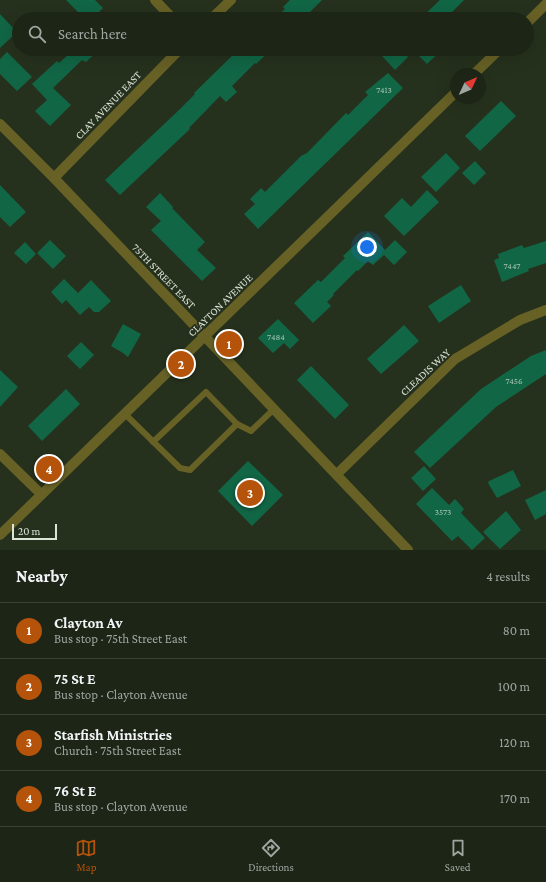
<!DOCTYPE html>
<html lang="en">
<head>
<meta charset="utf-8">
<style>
  :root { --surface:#1c2516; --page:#252d1f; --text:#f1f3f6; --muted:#a0a5a1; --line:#3a4235; --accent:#b45309 }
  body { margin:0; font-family:"Crimson Pro",serif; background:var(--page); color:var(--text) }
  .compass { position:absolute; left:450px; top:68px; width:36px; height:36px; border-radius:50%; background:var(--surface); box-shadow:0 4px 16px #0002; rotate:46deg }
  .scale { position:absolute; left:12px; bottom:10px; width:45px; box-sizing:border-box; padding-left:4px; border:2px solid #dce4d7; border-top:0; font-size:11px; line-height:14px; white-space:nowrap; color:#dce4d7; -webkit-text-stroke:3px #26311d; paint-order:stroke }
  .you { position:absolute; left:367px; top:247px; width:14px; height:14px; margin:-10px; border:3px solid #fff; border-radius:50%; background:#1a73e8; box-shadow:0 0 0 6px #1a73e833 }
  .badge { display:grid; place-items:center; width:26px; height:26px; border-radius:50%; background:var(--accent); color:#fff; font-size:13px; font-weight:700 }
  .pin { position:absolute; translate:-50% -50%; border:2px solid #fff; box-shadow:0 1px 4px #0006 }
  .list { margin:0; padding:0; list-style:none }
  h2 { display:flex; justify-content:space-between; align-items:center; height:52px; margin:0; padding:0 16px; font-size:17px }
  h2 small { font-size:13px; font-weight:400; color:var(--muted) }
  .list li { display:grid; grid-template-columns:26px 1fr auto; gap:12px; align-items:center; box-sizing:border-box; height:56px; padding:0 16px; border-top:1px solid var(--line) }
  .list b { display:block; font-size:15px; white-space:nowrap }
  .list p { margin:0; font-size:13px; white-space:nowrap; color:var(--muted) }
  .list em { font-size:13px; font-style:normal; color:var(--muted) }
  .icon { flex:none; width:22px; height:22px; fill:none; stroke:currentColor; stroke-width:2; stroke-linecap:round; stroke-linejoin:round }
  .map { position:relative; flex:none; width:546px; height:550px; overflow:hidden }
  .search { position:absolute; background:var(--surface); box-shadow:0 4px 16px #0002; left:12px; right:12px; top:12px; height:44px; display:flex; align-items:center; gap:10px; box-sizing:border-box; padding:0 14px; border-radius:22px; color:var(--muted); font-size:15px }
  .sheet { height:276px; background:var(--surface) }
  nav { display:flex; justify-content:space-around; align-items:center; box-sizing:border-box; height:56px; border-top:1px solid var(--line); background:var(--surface); font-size:11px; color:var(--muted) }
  nav a { display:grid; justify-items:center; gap:2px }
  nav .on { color:var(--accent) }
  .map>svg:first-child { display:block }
  .building { fill:#116646 }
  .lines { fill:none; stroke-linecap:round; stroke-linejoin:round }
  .lane { stroke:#676126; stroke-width:6 }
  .street { stroke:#676126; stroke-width:10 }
  .labels { text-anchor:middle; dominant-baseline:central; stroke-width:4; stroke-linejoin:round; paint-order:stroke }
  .number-label { font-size:9px; fill:#a9c4b3 }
  .street-label { font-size:11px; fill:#dce4d7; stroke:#26311d }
</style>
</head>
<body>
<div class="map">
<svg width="546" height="550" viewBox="0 0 546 550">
  <rect width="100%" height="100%" fill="#26311d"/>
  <g class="building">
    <path d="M66,0H95L103,8L92,19H85Z"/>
    <path d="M290,0H322L303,19H274L285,9L283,7Z"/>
    <path d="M440,0H464L445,19H420Z"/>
    <path d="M0,14L17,32L0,48Z"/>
    <path d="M64,49H100L86,62L82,60L53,88L71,105L50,126L35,111L47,100L32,84L57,61L59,63L70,53Z"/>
    <path d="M239,49H272L256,64L255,63L232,86L237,92L226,102L220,96L189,128L190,129L120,195L105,180L179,110L195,94L194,93Z"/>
    <path d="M389,49H400L408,57L395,70L382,56Z"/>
    <path d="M412,49H443L427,64Z"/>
    <path d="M7,52L32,77L17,91L0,74V59Z"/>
    <path d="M388,73L403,88L258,229L244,214L255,204L250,199L261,188L265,192L301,156L307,153L346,113L348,115L368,95L365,92Z"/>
    <path d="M501,101L516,116L480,151L465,136Z"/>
    <path d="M446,153L460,168L436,192L421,177Z"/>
    <path d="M475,161L486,173L474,185L462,173Z"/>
    <path d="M0,185L26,212L10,227L0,217Z"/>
    <path d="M427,190L439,202L404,236L384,216L402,198L411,207Z"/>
    <path d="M160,193L173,207L172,208L205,242L197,250L216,268L202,281L151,230L161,221L146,207Z"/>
    <path d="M368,232L385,250L395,240L407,252L394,265L384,255L373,265L368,261L358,271L357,270L333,294L334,295L327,302L331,306L313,323L294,303L318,280L321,282L345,258L343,256Z"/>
    <path d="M50,240L66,256L53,269L37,253Z"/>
    <path d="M546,241V263L528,269L529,271L502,282L494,260L499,258L498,254L522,245L524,248Z"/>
    <path d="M25,242L36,254L26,264L14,253Z"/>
    <path d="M64,279L78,293L91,280L111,301L99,312H94L89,307L80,315L66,300L62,304L51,292Z"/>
    <path d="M461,285L471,301L439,323L428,306Z"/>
    <path d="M278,319L299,340L290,349L284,343L273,353L258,338Z"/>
    <path d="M123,324L141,334L128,357L123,353L111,346Z"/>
    <path d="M404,325L419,341L381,374L367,359Z"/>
    <path d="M81,342L94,355L80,369L67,356Z"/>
    <path d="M546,350V374L496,407L430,468L414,452L481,389L531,356Z"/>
    <path d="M311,366L349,405L335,419L297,380Z"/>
    <path d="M0,370L18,387L0,407Z"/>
    <path d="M66,389L80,404L42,441L28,426Z"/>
    <path d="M248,461L283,495L252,526L218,491Z"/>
    <path d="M424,466L436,479L423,491L411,478Z"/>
    <path d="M513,470L521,486L497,498L488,483L489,481Z"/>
    <path d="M432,488L449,505L455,499L464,509L461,513L485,538L472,550L458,536L452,541L416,504Z"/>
    <path d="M546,490V514L535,520L525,500Z"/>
    <path d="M506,511L521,530L500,549L483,532Z"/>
  </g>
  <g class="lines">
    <g class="lane">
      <path d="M125,414L180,468L190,470L237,424L251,431L274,409"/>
      <path d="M153,442L206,392L237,424"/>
    </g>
    <g class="street">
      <path d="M155,0L173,19"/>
      <path d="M211,19L231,0"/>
      <path d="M527,23L546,4"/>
      <path d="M474,74L500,49"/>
      <path d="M0,124L54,178L408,550"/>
      <path d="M54,178L180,49"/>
      <path d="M0,454L41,494"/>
      <path d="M337,474L455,359L520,320L546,310"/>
      <path d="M0,535L456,92"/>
    </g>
  </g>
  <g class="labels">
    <g class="number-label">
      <text x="384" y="90">7413</text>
      <text x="512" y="266">7447</text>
      <text x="276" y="337">7484</text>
      <text x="514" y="381">7456</text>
      <text x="443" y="512">3573</text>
    </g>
    <g class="street-label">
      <text transform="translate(108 105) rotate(-46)">CLAY AVENUE EAST</text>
      <text transform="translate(164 276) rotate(46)">75TH STREET EAST</text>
      <text transform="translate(220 305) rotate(-44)">CLAYTON AVENUE</text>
      <text transform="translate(425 372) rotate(-43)">CLEADIS WAY</text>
    </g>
  </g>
</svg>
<svg class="compass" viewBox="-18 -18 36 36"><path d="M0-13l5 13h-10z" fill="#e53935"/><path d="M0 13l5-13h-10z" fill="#a0a5a1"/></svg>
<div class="scale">20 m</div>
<div class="you"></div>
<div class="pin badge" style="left:229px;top:344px">1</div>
<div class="pin badge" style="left:181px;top:364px">2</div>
<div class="pin badge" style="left:250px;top:493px">3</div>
<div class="pin badge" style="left:49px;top:469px">4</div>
<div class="search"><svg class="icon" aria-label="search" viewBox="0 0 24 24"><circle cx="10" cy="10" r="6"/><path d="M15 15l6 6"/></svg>Search here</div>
</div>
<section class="sheet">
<h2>Nearby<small>4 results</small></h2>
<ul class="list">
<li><span class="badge">1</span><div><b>Clayton Av</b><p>Bus stop · 75th Street East</p></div><em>80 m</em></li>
<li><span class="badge">2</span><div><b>75 St E</b><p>Bus stop · Clayton Avenue</p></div><em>100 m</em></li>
<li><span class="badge">3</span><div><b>Starfish Ministries</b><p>Church · 75th Street East</p></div><em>120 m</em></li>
<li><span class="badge">4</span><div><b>76 St E</b><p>Bus stop · Clayton Avenue</p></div><em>170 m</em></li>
</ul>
</section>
<nav>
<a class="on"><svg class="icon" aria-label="map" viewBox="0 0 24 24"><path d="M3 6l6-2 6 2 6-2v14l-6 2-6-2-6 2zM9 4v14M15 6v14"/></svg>Map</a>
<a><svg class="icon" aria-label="directions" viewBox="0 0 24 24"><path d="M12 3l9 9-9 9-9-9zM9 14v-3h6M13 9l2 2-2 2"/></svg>Directions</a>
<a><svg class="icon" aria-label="saved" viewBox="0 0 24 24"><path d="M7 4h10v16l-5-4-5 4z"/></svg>Saved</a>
</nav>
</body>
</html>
